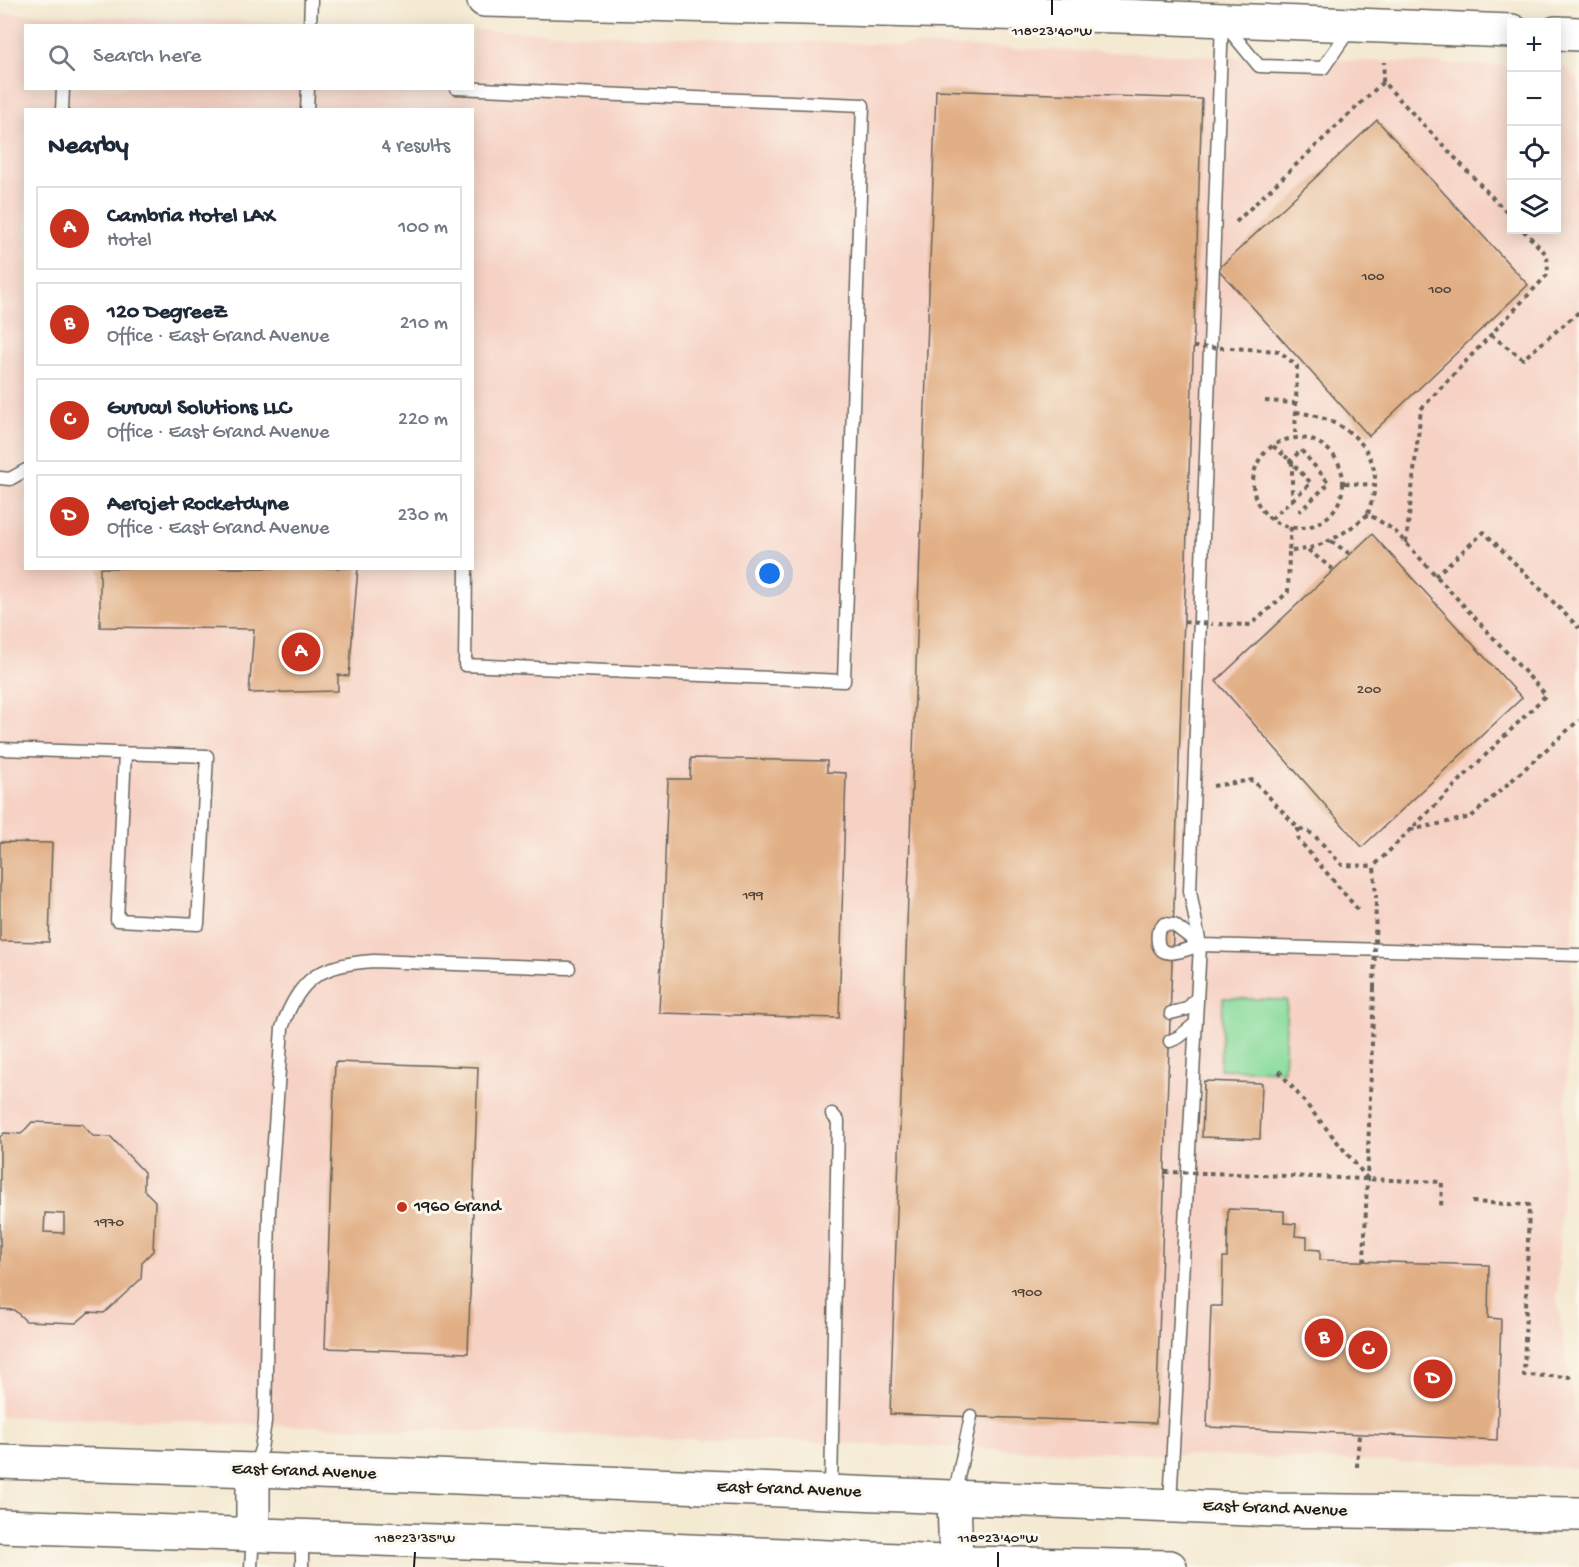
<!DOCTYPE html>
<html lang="en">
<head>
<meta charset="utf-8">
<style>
  :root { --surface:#fff; --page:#f2f2f3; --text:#1f2937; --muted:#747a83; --line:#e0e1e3; --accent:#c8321e }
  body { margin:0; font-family:"Gochi Hand",sans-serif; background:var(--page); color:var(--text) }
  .controls { position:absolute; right:18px; top:18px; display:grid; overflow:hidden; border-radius:0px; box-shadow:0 3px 15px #0003 }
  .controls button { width:54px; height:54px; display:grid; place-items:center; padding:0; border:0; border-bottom:2px solid var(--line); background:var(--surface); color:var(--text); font:30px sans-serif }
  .you { position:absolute; left:770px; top:574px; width:21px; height:21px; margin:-15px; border:4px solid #fff; border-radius:50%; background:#1a73e8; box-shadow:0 0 0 9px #1a73e833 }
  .badge { display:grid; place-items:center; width:39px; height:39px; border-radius:50%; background:var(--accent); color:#fff; font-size:20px; font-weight:700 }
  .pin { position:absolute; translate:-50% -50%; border:3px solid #fff; box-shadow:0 2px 6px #0006 }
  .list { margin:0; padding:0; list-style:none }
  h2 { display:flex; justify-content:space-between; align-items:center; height:78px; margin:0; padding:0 24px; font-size:26px }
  h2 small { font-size:20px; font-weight:400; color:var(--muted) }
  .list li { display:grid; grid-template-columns:39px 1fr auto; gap:18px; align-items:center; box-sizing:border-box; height:84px; margin:0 12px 12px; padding:0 12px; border:2px solid var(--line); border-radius:0px }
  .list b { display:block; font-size:22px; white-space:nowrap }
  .list p { margin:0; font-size:20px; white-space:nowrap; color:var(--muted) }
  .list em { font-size:20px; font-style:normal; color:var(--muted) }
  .icon { flex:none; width:33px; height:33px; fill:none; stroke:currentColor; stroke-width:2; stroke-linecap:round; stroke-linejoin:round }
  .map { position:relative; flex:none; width:1579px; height:1567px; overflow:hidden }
  .search { position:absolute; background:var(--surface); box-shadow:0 3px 15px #0003; left:24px; top:24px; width:450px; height:66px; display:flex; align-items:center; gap:15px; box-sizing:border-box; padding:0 21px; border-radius:0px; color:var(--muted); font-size:22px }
  .panel { position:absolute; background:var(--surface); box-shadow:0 3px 15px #0003; left:24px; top:108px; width:450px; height:462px; border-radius:0px }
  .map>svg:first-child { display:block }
  .built { fill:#f6d2c5; fill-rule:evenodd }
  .green { fill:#88db9b; stroke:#527c5c; stroke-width:1.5 }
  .building { fill:#e1af85; fill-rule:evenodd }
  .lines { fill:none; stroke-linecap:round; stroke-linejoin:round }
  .lane-casing { stroke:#68645b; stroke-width:15 }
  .secondary-casing { stroke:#68645b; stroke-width:36 }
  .path { stroke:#68645b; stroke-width:4; stroke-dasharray:4.5 4.5; stroke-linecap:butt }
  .lane { stroke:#fff; stroke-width:12 }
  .secondary { stroke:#fff; stroke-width:33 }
  .path-bridge { stroke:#68645b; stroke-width:4; stroke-dasharray:4.5 4.5; stroke-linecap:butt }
  .ticks { fill:none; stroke:#1c1c1c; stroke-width:2 }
  .poi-dot { fill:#c8321e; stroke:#fbf7ec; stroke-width:2 }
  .labels { text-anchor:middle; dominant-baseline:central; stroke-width:6; stroke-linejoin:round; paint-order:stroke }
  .number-label { font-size:15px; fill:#4d4136 }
  .poi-label { font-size:18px; fill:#1c1c1c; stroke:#fbf7ec; text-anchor:start }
  .street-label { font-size:18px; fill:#1c1c1c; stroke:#fbf7ec }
  .ticks-label { font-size:15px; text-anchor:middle; fill:#1c1c1c; stroke:#fbf7ec; stroke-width:6; stroke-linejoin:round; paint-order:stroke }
</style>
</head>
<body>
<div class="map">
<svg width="1579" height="1567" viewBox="0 0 1579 1567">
  <rect width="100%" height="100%" fill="#fbf7ec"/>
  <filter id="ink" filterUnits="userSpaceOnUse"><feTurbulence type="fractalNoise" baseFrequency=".0167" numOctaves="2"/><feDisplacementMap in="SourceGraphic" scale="12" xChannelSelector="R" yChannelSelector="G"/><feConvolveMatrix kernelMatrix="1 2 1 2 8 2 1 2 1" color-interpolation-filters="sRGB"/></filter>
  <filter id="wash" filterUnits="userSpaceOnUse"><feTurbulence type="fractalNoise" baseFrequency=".008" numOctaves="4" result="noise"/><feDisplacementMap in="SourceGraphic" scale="24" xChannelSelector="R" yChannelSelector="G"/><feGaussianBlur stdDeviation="1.35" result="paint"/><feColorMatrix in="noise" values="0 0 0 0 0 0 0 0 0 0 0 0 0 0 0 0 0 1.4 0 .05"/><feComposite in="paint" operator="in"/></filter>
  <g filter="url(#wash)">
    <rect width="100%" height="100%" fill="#f4e9d1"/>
    <path class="built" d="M0,13L355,25L26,26V88H472L473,30L1511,66L1512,230H1556L1557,67L1566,68L1579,82V787L1557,1301L1579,1436V1468L0,1416ZM26,110H472V568H26Z"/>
    <path class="green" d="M1223,998L1287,1000L1284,1071L1220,1069Z"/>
    <g id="blocks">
      <g class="building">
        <path d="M936,90L1202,99L1156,1423L890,1414Z"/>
        <path d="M1377,120L1528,285L1369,436L1218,269Z"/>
        <path d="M1372,534L1522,698L1362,847L1216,681Z"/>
        <path d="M100,568H358L349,676L338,675V691L249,693L254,629L100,627Z"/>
        <path d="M691,758L827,761V772L846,773L839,1018L659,1013L668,779H690Z"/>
        <path d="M0,842L52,843L49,942L0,941Z"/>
        <path d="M335,1062L478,1067L468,1353L325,1348Z"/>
        <path d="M1204,1081L1262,1083L1260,1139L1202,1137Z"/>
        <path d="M32,1122L82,1124L93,1136L111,1137L144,1172V1190L155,1201L153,1251L142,1262L141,1279L104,1313L89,1312L76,1323L26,1321L14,1310L0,1309V1137L4,1133L21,1134ZM45,1213L64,1214V1233L44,1232Z"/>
        <path d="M1228,1209L1284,1211V1223L1296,1224L1295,1236L1307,1237V1249L1320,1250V1260L1489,1265L1488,1318L1501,1319L1497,1440L1207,1427L1211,1306H1222L1223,1257H1227Z"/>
      </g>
    </g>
  </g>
  <g filter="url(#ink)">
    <use href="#blocks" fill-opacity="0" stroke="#68645b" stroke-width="1.5"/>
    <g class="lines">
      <defs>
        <g id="lane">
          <path d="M1225,25L1259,66L1323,68L1350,29"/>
          <path d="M310,26L311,0"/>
          <path d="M456,88L863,105L844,681L465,665L466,568"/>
          <path d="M62,110L63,88"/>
          <path d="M307,110L308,88"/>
          <path d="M0,478L10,479L26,470"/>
          <path d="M0,749L207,756L198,924L117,920L125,753"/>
          <path d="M1200,945L1174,925L1164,924L1158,932C1154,964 1182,951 1200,945L1579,955"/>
          <path d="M1171,1013L1187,1009L1197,998"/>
          <path d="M1170,1041L1179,1037L1195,1024"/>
          <path d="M254,1469L261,1449L265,1422L269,1212L282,1028C299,977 322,964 374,961L569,968"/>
          <path d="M831,1490L838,1121L832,1114"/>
          <path d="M954,1497L971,1416"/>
          <path d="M1170,1504L1200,945L1190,891L1222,21"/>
          <path d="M251,1567L253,1535"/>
          <path d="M302,1567V1538"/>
        </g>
        <g id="secondary">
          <path d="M484,0L1119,16L1512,31"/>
          <path d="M1556,33L1579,34"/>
          <path d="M0,1462L409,1475L1273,1510L1579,1514"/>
          <path d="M954,1498L956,1562"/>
          <path d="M0,1526L527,1544L967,1563L1170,1567"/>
          <path d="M253,1535V1470"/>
        </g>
      </defs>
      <use href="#lane" class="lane-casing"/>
      <use href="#secondary" class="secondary-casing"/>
      <g class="path">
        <path d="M1383,82L1384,62"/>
        <path d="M1236,222L1383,82L1512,218"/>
        <path d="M1491,335L1523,359L1579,312"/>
        <path d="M1230,348L1279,351L1297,366L1295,438"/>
        <path d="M1265,401L1296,403"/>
        <path d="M1296,412C1335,417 1378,440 1375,487C1374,496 1370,505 1368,514L1394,530L1546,695L1374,866L1376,898"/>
        <circle cx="1298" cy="483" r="45"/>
        <path d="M1273,446L1285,456"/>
        <path d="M1345,483L1375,485"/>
        <path d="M1292,500L1311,483L1290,461L1301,450L1329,483L1299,512"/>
        <path d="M1271,519L1284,507"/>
        <path d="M1291,527L1289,551C1320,550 1345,534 1368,514"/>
        <path d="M1331,541L1350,554"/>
        <path d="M1406,543L1421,409L1548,274L1547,255L1523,230"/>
        <path d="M1308,550L1334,570"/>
        <path d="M1435,576L1484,532L1579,628"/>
        <path d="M1219,624L1251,625L1288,592L1289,551"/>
        <path d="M1213,786L1253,780L1298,828L1313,834L1342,865L1374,866"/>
        <path d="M1298,828V839L1360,912"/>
        <path d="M1410,830L1471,817L1579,720"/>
        <path d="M1279,1071L1367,1178"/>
        <path d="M1209,1173L1442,1182L1441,1208"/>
        <path d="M1472,1202L1529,1205L1524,1375L1573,1377"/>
        <path d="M1364,1262L1374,988"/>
        <path d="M1357,1467L1359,1434"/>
      </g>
      <use href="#lane" class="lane"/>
      <use href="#secondary" class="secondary"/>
      <g class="path-bridge">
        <path d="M1193,347L1224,348"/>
        <path d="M1284,507L1292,500V462L1285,456"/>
        <path d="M1184,622L1213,624"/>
        <path d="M1374,988L1376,898"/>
        <path d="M1165,1172L1206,1173"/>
      </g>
    </g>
  </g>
  <path class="ticks" d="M1052,15V0M414,1567L415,1552M998,1567V1552"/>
  <circle class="poi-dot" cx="402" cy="1207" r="6"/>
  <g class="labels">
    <g class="number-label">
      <text x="1373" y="277">100</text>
      <text x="1440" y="290">100</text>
      <text x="1369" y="690">200</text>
      <text x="753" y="896">199</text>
      <text x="109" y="1223">1970</text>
      <text x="1027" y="1293">1900</text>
    </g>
    <g class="poi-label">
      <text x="414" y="1207">1960 Grand</text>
    </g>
    <g class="street-label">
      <text transform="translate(304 1472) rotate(2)">East Grand Avenue</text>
      <text transform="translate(789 1490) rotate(2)">East Grand Avenue</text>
      <text transform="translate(1275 1509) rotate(2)">East Grand Avenue</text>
    </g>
  </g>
  <g class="ticks-label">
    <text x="1052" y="35">118°23'40"W</text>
    <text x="415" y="1542">118°23'35"W</text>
    <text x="998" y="1542">118°23'40"W</text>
  </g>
</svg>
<div class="controls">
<button>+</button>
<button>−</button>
<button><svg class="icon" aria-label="locate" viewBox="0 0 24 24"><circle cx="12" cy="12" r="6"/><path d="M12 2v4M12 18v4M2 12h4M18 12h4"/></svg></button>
<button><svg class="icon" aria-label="layers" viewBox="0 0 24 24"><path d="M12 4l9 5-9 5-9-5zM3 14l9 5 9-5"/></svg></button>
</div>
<div class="you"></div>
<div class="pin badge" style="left:301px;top:652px">A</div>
<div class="pin badge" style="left:1324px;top:1338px">B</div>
<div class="pin badge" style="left:1368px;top:1350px">C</div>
<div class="pin badge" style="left:1433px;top:1379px">D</div>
<div class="search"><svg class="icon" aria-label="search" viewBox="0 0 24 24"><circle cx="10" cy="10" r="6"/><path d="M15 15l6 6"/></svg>Search here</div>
<section class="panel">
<h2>Nearby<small>4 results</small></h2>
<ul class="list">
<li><span class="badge">A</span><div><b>Cambria Hotel LAX</b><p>Hotel</p></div><em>100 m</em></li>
<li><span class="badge">B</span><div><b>120 DegreeZ</b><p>Office · East Grand Avenue</p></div><em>210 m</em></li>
<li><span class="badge">C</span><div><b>Gurucul Solutions LLC</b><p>Office · East Grand Avenue</p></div><em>220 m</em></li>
<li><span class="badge">D</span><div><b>Aerojet Rocketdyne</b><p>Office · East Grand Avenue</p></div><em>230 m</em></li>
</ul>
</section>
</div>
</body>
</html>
